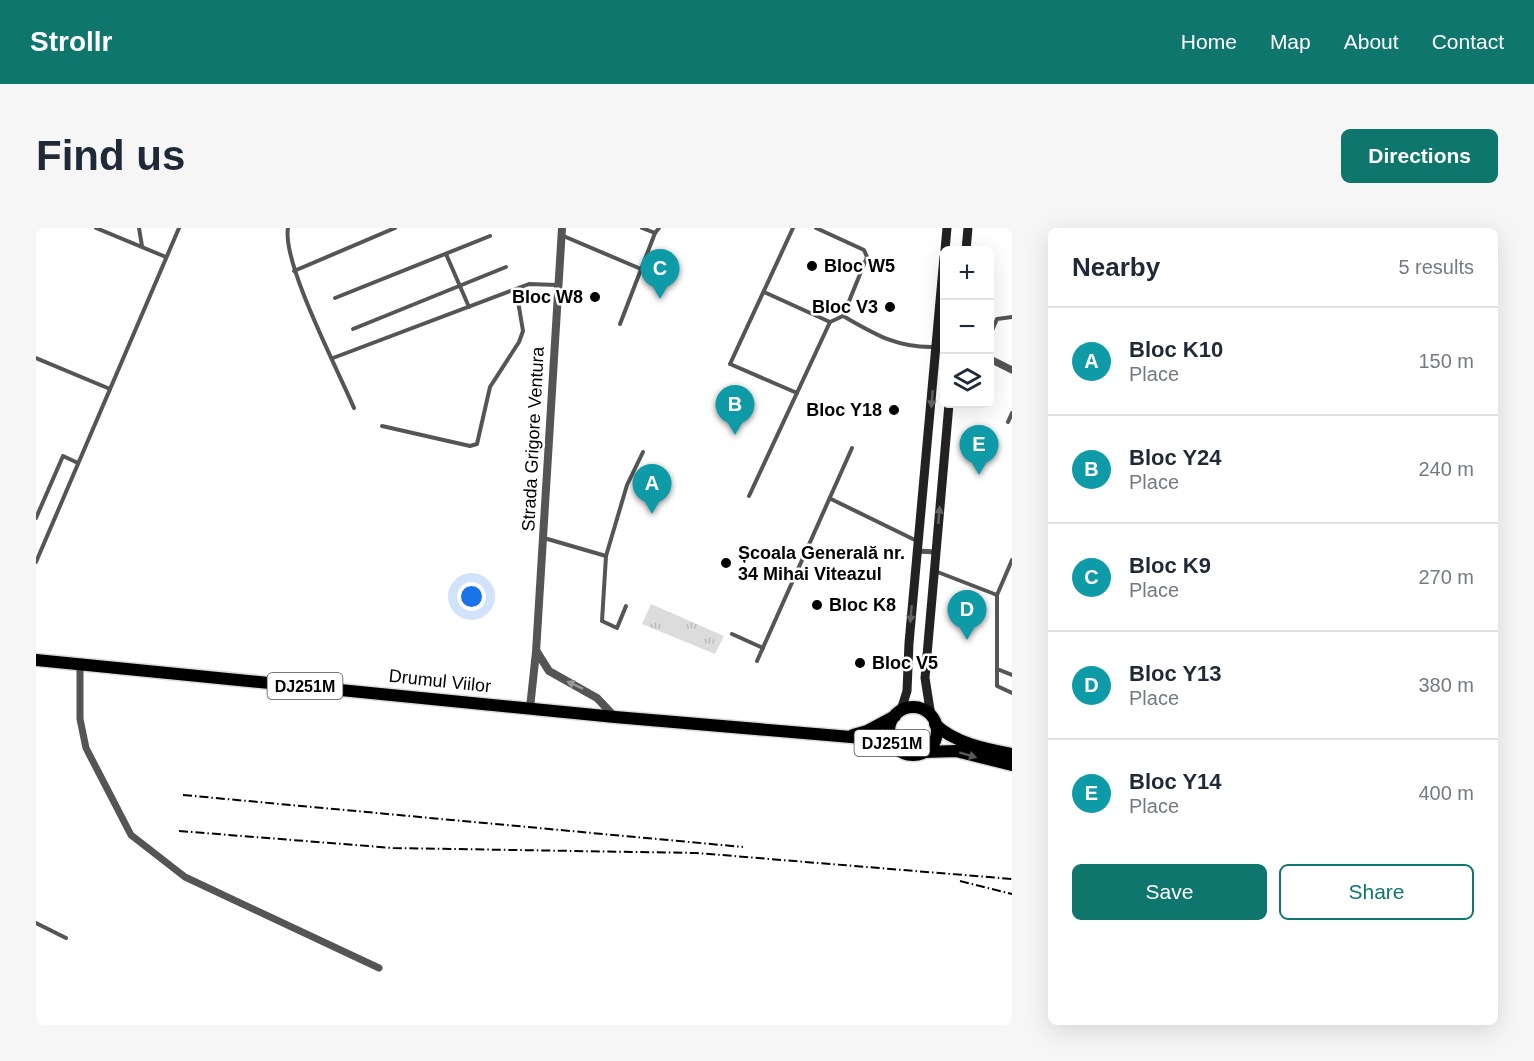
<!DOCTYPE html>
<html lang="en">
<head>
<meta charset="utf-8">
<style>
  :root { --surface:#fff; --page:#f6f6f7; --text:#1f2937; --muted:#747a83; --line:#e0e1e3; --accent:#0f766e }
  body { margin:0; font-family:Helvetica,sans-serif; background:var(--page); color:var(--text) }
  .controls { position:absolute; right:18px; top:18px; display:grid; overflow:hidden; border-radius:9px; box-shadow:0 6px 24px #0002 }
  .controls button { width:54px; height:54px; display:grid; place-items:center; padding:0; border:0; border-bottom:2px solid var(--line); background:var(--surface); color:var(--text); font:30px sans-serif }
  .you { position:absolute; left:436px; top:369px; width:21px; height:21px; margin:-15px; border:4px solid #fff; border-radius:50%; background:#1a73e8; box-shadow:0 0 0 9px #1a73e833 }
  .badge { display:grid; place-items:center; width:39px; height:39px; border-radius:50%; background:var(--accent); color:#fff; font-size:20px; font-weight:700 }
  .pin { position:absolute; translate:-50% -50px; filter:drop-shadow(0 2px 3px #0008) }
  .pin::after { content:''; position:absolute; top:32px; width:21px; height:18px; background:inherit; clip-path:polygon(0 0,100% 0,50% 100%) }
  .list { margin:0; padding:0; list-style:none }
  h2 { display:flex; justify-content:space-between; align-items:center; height:78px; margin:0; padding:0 24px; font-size:26px }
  h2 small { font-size:20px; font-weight:400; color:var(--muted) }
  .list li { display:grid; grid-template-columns:39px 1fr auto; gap:18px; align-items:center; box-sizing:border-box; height:108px; padding:0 24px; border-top:2px solid var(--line) }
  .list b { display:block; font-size:22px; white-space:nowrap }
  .list p { margin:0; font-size:20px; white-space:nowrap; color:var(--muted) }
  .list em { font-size:20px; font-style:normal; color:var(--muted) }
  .actions { display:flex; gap:12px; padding:18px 24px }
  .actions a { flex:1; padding:14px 0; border:2px solid var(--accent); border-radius:9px; text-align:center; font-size:21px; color:var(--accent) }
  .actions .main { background:var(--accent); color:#fff }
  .icon { flex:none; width:33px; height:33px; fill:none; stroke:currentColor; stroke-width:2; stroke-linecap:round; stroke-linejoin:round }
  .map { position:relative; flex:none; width:976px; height:797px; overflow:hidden; border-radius:9px }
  header { display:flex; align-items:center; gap:36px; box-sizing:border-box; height:84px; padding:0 30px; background:var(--accent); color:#fff }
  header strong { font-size:28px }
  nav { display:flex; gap:33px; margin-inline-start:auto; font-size:21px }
  .intro { display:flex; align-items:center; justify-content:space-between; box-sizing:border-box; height:144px; padding:0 36px }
  h1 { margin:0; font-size:42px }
  .button { padding:15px 27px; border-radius:9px; background:var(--accent); color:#fff; font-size:21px; font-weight:700 }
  main { display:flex; gap:36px; padding:0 36px }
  aside { flex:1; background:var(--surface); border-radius:9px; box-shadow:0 6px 24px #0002 }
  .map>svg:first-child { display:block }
  .grass { fill:url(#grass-tufts) }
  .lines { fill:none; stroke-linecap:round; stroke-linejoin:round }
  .trunk-casing { stroke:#dbdbdb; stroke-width:15 }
  .service { stroke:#555; stroke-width:4 }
  .pedestrian { stroke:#555; stroke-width:5 }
  .minor { stroke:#555; stroke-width:7 }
  .tertiary { stroke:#555; stroke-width:8 }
  .secondary { stroke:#222; stroke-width:9 }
  .trunk { stroke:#000; stroke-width:12 }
  .rail { stroke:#000; stroke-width:2; stroke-dasharray:9 3 1.5 3; stroke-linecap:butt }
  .oneway { fill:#646464 }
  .oneway2 { fill:#999 }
  .oneway3 { fill:#595959 }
  .poi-dot { fill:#000; stroke:#fff; stroke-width:2 }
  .labels { text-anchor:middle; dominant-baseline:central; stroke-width:5; stroke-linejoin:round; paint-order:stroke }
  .shield { fill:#fff; stroke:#4c4c4c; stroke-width:1.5 }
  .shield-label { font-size:16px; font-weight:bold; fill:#000 }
  .poi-label { font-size:18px; font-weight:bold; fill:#000; stroke:#fff; text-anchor:start }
  .street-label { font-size:18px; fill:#000; stroke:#fff }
</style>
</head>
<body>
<header>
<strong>Strollr</strong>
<nav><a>Home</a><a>Map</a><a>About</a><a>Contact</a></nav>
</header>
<div class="intro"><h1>Find us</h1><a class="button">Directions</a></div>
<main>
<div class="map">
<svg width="976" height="797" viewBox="0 0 976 797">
  <defs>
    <pattern id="grass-tufts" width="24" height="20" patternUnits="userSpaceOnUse" patternTransform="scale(1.5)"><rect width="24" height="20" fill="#dcdcdc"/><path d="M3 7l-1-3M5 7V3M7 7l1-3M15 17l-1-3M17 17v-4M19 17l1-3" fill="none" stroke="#bbb"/></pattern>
  </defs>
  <rect width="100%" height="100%" fill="#fff"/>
  <path class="grass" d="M615,376L688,408L679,426L606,396Z"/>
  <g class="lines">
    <defs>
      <g id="trunk">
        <path d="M0,432L579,489L827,510L858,518"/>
        <circle cx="877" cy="503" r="24"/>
        <path d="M899,496C918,515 950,521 976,526"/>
        <path d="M817,507L831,503L859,488"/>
        <path d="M888,524L920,523L976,537"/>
      </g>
    </defs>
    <use href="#trunk" class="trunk-casing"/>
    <g class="service">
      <path d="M60,0L130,29"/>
      <path d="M103,0L106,18"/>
      <path d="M252,0C246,35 302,142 318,180"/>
      <path d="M606,0L619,5L623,0"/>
      <path d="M757,0L694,136L761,165"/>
      <path d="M780,0L828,22L831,29L807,88C839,106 860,120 898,119"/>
      <path d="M525,7L605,41"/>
      <path d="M410,26L433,79"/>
      <path d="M258,43L359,0"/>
      <path d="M728,64L794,94"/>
      <path d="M299,70L454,8"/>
      <path d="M584,96L619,5"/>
      <path d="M317,101L470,39"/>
      <path d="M954,107L961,91L976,89"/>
      <path d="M0,130L74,161"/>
      <path d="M297,130L493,56L522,57"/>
      <path d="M972,194L976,185"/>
      <path d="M346,198L434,218L441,216L454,159L483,114L487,103L480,61"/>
      <path d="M713,268L794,94L807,88"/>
      <path d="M795,271L881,313"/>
      <path d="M0,290L27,228L42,235"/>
      <path d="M508,310L570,328L566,393L581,400L590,378"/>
      <path d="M570,328L591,257L607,224"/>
      <path d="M0,334L143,0"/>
      <path d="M899,343L961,367L976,332"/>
      <path d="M961,367V441L976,447"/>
      <path d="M696,406L727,420"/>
      <path d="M721,433L816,220"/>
      <path d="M961,441V458L976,465"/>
      <path d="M0,695L30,710"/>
    </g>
    <path class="pedestrian" d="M881,323L900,324"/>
    <g class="minor">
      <path d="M954,131L976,142"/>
      <path d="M44,436V491L50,520L95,607L149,649L343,740"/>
    </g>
    <g class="tertiary">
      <path d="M501,424L513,443L561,470L579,489"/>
      <path d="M494,480L500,424L526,0"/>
    </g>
    <g class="secondary">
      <path d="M909,22L911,0"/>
      <path d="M930,22L932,0"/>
      <path d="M865,482L871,463L873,415L908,29"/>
      <path d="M895,488L889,450L913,176"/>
    </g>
    <use href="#trunk" class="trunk"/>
    <g class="rail">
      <path d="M147,567L707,619"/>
      <path d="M143,603L357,620L661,625L976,651"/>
      <path d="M924,653L976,666"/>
    </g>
  </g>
  <defs><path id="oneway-solid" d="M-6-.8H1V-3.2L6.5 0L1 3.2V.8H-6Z" transform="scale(1.5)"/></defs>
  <g class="oneway">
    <use href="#oneway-solid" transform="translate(896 171) rotate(95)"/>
    <use href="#oneway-solid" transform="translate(903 287) rotate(-85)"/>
    <use href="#oneway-solid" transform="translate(875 386) rotate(95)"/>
  </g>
  <use class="oneway2" href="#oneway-solid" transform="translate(539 457) rotate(-155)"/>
  <use class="oneway3" href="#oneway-solid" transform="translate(932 527) rotate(16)"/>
  <g class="poi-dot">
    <circle cx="776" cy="38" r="6"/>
    <circle cx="559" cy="69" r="6"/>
    <circle cx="854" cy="79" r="6"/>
    <circle cx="858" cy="182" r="6"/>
    <circle cx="690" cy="335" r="6"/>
    <circle cx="781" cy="377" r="6"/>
    <circle cx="824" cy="435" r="6"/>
  </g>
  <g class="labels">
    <g class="shield">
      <rect x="231.5" y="445" width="75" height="26" rx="4.5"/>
      <rect x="818.5" y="502" width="75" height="26" rx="4.5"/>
    </g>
    <g class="shield-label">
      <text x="269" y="458">DJ251M</text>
      <text x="856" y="515">DJ251M</text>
    </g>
    <g class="poi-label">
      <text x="788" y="38">Bloc W5</text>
      <text x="547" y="69" text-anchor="end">Bloc W8</text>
      <text x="842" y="79" text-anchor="end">Bloc V3</text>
      <text x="846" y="182" text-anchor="end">Bloc Y18</text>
      <text x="702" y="325">Școala Generală nr.<tspan x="702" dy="21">34 Mihai Viteazul</tspan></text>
      <text x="793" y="377">Bloc K8</text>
      <text x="836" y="435">Bloc V5</text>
    </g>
    <g class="street-label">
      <text transform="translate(497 211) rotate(-87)">Strada Grigore Ventura</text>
      <text transform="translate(404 453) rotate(6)">Drumul Viilor</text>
    </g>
  </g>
</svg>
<div class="controls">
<button>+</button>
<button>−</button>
<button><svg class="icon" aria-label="layers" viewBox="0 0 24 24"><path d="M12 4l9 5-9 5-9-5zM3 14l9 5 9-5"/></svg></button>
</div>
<div class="you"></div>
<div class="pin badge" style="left:616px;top:286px;background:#0f9aa8">A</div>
<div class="pin badge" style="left:699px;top:207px;background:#0f9aa8">B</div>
<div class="pin badge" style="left:624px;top:71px;background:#0f9aa8">C</div>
<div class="pin badge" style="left:931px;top:412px;background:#0f9aa8">D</div>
<div class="pin badge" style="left:943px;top:247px;background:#0f9aa8">E</div>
</div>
<aside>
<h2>Nearby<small>5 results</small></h2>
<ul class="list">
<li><span class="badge" style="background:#0f9aa8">A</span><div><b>Bloc K10</b><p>Place</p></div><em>150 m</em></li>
<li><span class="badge" style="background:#0f9aa8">B</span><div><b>Bloc Y24</b><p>Place</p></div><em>240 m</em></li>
<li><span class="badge" style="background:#0f9aa8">C</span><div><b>Bloc K9</b><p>Place</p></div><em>270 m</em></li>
<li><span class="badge" style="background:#0f9aa8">D</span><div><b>Bloc Y13</b><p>Place</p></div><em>380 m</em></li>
<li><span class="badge" style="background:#0f9aa8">E</span><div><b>Bloc Y14</b><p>Place</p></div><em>400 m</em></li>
</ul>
<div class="actions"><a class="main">Save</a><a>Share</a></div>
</aside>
</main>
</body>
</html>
